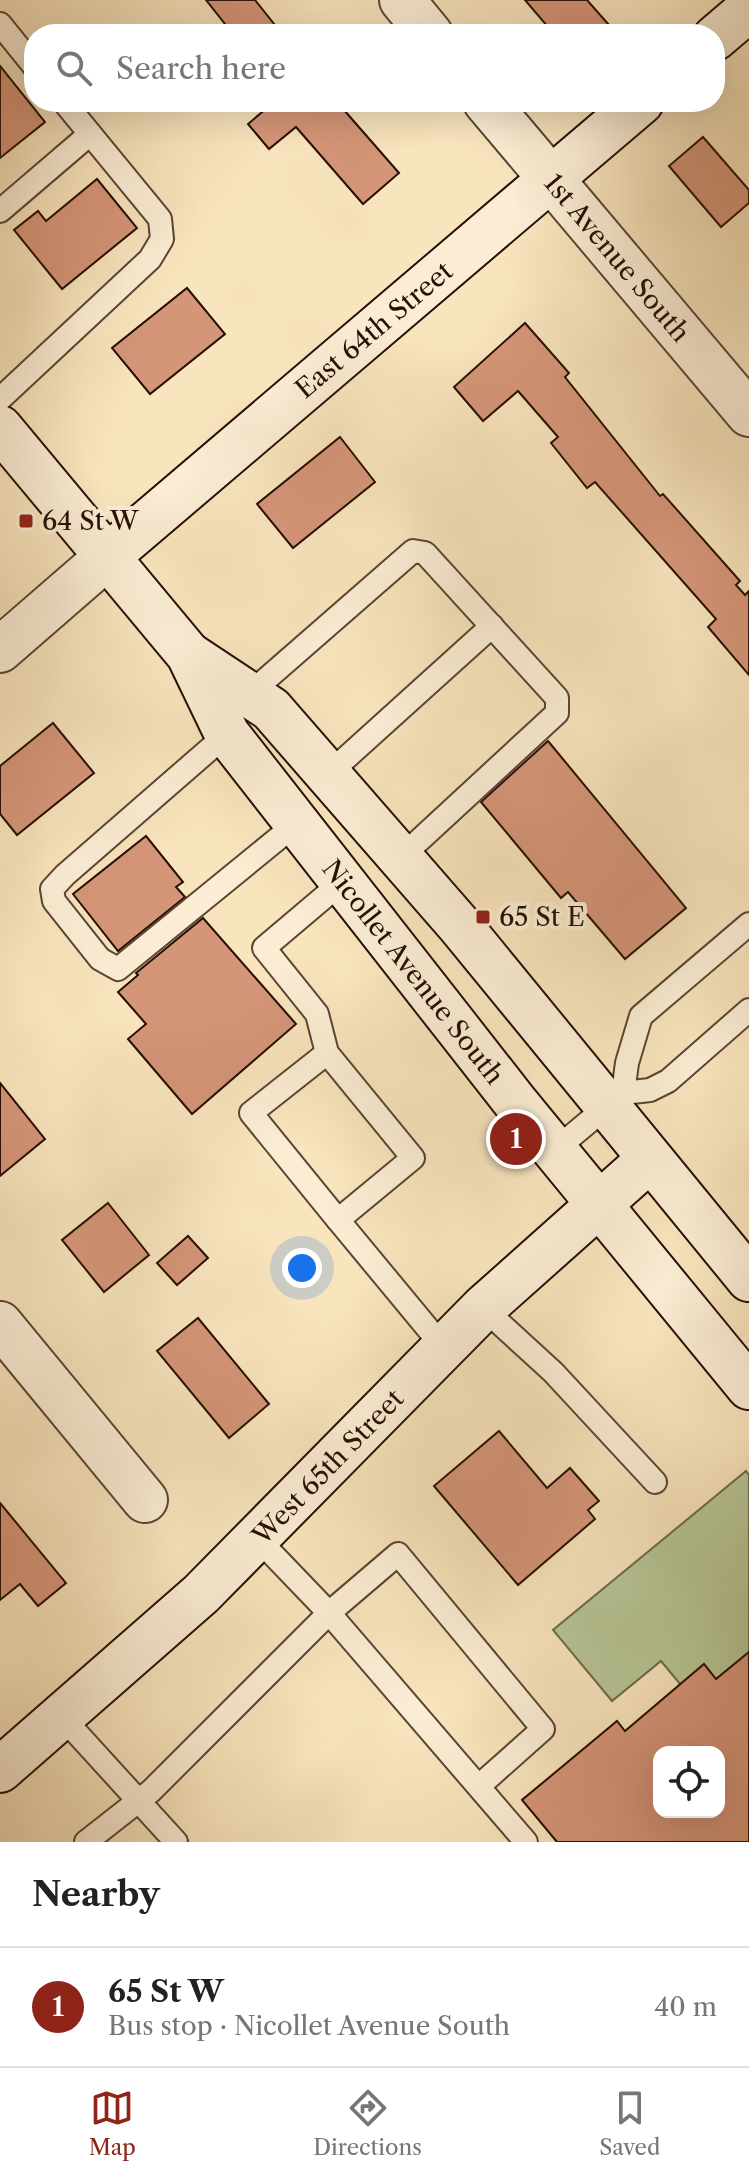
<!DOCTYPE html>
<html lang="en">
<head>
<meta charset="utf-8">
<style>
  :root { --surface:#fff; --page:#f2f2f2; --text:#222; --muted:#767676; --line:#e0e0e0; --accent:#8f2418 }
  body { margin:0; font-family:"Libre Caslon Text",serif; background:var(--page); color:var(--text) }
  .controls { position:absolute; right:24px; bottom:24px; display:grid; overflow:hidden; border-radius:16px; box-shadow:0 8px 32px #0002 }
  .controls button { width:72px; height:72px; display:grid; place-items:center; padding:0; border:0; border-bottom:2px solid var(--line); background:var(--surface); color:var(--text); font:40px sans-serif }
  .you { position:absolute; left:302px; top:1268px; width:28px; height:28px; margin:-20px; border:6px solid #fff; border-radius:50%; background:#1a73e8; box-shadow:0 0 0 12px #1a73e833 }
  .badge { display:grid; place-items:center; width:52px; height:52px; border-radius:50%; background:var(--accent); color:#fff; font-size:26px; font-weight:700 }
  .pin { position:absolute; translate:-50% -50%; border:4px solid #fff; box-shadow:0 2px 8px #0006 }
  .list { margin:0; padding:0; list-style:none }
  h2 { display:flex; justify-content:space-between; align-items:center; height:104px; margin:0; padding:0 32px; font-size:34px }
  h2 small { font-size:26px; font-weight:400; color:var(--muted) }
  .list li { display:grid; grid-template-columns:52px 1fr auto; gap:24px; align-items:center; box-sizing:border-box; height:120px; padding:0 32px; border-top:2px solid var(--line) }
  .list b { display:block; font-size:30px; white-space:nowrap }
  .list p { margin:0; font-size:26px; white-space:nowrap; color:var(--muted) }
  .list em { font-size:26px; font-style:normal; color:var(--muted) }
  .icon { flex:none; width:44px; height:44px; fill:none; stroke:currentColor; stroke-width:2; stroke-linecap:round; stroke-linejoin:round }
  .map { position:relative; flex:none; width:749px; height:1842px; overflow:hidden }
  .search { position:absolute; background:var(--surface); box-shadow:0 8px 32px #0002; left:24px; right:24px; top:24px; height:88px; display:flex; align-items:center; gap:20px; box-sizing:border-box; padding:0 28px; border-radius:32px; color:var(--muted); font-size:30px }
  .sheet { height:224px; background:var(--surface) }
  nav { display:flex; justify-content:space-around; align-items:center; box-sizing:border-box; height:112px; border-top:2px solid var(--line); background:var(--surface); font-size:22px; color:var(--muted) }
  nav a { display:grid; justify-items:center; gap:4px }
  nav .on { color:var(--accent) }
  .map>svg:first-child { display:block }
  .green { fill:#b7c596; stroke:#6e6a4e; stroke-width:2 }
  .building { fill:#d59578; stroke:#260e05; stroke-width:2; fill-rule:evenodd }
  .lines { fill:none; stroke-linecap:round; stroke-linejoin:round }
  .lane-casing { stroke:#5a4433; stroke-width:26 }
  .street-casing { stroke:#5a4433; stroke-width:48 }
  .secondary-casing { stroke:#260e05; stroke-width:48 }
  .lane { stroke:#faedd4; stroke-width:22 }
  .street { stroke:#faedd4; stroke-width:44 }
  .secondary { stroke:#faedd4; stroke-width:44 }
  .poi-dot { fill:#8f2418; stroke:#faedd4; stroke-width:3 }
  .labels { text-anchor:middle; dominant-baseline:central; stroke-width:8; stroke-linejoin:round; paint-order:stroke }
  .street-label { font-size:26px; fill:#260e05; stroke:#faedd4 }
  .poi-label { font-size:26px; fill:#260e05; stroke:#faedd4; text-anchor:start }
</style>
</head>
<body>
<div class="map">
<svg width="749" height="1842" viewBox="0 0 749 1842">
  <rect width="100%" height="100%" fill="#f8e4bd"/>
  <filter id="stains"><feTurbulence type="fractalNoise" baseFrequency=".0025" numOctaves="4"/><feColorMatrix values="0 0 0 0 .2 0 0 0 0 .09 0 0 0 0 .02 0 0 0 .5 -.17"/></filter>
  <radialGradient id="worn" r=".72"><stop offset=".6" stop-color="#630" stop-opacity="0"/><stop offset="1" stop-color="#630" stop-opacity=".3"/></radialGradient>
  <path class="green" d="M746,1471L749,1475V1652L716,1679L680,1684L661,1661L612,1701L553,1630Z"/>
  <g class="building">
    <path d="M206,0H255L282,34H233Z"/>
    <path d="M525,0H587L617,34H554Z"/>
    <path d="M0,66L45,122L0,158Z"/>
    <path d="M337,102L399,173L363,204L296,127L269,149L248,124L274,102Z"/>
    <path d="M703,137L749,190V203L721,227L669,166Z"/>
    <path d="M97,179L137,228L62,289L14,230L38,211L46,221Z"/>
    <path d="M187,288L225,334L150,394L112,348Z"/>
    <path d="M525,323L569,373L565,377L660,496L663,494L740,581L736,585L745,595L749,591V675L708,627L716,619L595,482L587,488L551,443L558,437L518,391L483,421L454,387Z"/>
    <path d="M340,437L375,482L293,548L257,504Z"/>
    <path d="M53,723L94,773L17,835L0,814V766Z"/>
    <path d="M548,741L686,908L625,959L568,892L561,898L481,802Z"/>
    <path d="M146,836L183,882L176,887L185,897L118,951L73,894Z"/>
    <path d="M203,918L296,1024L192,1114L128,1039L146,1024L118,992L138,975L136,973Z"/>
    <path d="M0,1083L45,1139L0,1176Z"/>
    <path d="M108,1203L149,1255L104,1292L62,1240Z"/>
    <path d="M188,1236L208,1258L177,1285L157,1263Z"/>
    <path d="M198,1318L269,1404L229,1438L157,1351Z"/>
    <path d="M499,1431L547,1488L570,1468L599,1501L588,1510L595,1519L518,1585L434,1486Z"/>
    <path d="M0,1503L66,1583L38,1606L20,1584L0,1600Z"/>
    <path d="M749,1652V1842H557L522,1800L617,1721L625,1731L704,1664L716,1679ZM659,1752H719V1812H659Z"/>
  </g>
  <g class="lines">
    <defs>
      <g id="lane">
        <path d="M0,24L34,66"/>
        <path d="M0,211L90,134"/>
        <path d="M0,399L150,259L162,239L160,219L64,102"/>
        <path d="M248,695L413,551L425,553L557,698V713L399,859"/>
        <path d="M227,734L65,875L52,889L54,901L100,959L118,969L297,823"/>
        <path d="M326,776L492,626"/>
        <path d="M327,1053L251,1113L338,1220L413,1158L327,1053L317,1014L264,948L342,882"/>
        <path d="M623,1093L627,1063L641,1016L749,924"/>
        <path d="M555,1150L623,1093L650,1090L668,1081L749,1010"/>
        <path d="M338,1220L444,1348"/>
        <path d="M483,1308L553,1372L655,1482"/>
        <path d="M258,1539L329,1613L526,1842"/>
        <path d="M63,1718L176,1842"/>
        <path d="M86,1842L151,1791L329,1613L398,1554L543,1729L479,1786"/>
      </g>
      <g id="street">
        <path d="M402,0L430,34"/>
        <path d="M486,102L749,414"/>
        <path d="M0,650L107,557"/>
        <path d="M0,1324L145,1500"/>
      </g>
      <g id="secondary">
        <path d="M715,38L749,9"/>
        <path d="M0,428L189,655L227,734L516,1103L749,1387"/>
        <path d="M107,557L641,102"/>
        <path d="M191,656L271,709L460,926L749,1279"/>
        <path d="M0,1770L201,1594L483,1308L650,1159"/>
      </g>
    </defs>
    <use href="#lane" class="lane-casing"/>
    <use href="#street" class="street-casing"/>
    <use href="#secondary" class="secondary-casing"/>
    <use href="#lane" class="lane"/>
    <use href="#street" class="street"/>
    <use href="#secondary" class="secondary"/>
  </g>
  <g class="poi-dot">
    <rect x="18" y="513" width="16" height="16" rx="4"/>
    <rect x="475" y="909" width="16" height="16" rx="4"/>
  </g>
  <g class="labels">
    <g class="street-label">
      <text transform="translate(617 258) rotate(50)">1st Avenue South</text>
      <text transform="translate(374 330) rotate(-40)">East 64th Street</text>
      <text transform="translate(413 972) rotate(52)">Nicollet Avenue South</text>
      <text transform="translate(328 1467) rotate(-46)">West 65th Street</text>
    </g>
    <g class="poi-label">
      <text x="42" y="521">64 St W</text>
      <text x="499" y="917">65 St E</text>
    </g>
  </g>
  <rect width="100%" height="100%" filter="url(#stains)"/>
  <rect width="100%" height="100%" fill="url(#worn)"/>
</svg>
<div class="controls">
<button><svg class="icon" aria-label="locate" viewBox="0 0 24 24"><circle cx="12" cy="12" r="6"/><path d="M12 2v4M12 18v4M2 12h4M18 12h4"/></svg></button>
</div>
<div class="you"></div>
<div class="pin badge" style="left:516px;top:1139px">1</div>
<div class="search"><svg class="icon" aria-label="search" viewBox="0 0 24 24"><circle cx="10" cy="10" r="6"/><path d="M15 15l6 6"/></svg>Search here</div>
</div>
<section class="sheet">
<h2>Nearby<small></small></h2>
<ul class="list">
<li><span class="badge">1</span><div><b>65 St W</b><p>Bus stop · Nicollet Avenue South</p></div><em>40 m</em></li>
</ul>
</section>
<nav>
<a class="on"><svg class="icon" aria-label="map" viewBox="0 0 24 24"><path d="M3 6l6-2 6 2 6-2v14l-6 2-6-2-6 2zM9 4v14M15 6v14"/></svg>Map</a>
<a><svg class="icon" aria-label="directions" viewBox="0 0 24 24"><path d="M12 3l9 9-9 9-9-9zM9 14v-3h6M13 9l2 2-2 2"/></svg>Directions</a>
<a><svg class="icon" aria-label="saved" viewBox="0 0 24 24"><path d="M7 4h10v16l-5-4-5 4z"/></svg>Saved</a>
</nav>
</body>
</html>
